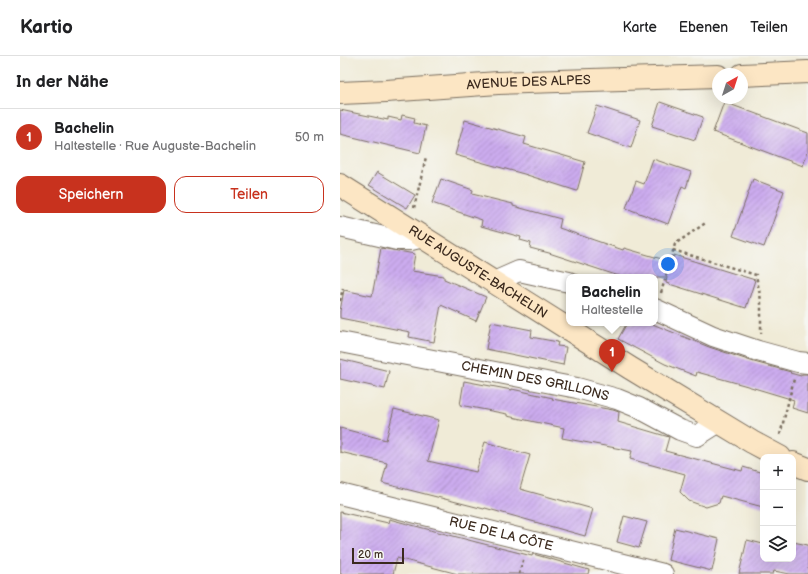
<!DOCTYPE html>
<html lang="de">
<head>
<meta charset="utf-8">
<style>
  :root { --surface:#fff; --page:#f6f6f6; --text:#202124; --muted:#757577; --line:#e0e0e0; --accent:#c8321e }
  body { margin:0; font-family:"Balsamiq Sans",sans-serif; background:var(--page); color:var(--text) }
  .controls { position:absolute; right:12px; bottom:12px; display:grid; overflow:hidden; border-radius:8px; box-shadow:0 4px 16px #0002 }
  .controls button { width:36px; height:36px; display:grid; place-items:center; padding:0; border:0; border-bottom:1px solid var(--line); background:var(--surface); color:var(--text); font:20px sans-serif }
  .compass { position:absolute; left:372px; top:12px; width:36px; height:36px; border-radius:50%; background:var(--surface); box-shadow:0 4px 16px #0002; rotate:39deg }
  .scale { position:absolute; left:12px; bottom:10px; width:52px; box-sizing:border-box; padding-left:4px; border:2px solid #3b2a1e; border-top:0; font-size:11px; line-height:14px; white-space:nowrap; color:#3b2a1e; -webkit-text-stroke:3px #f6f6f2; paint-order:stroke }
  .you { position:absolute; left:328px; top:208px; width:14px; height:14px; margin:-10px; border:3px solid #fff; border-radius:50%; background:#1a73e8; box-shadow:0 0 0 6px #1a73e833 }
  .badge { display:grid; place-items:center; width:26px; height:26px; border-radius:50%; background:var(--accent); color:#fff; font-size:13px; font-weight:700 }
  .pin { position:absolute; translate:-50% -33px; filter:drop-shadow(0 1px 2px #0008) }
  .pin::after { content:''; position:absolute; top:21px; width:14px; height:12px; background:inherit; clip-path:polygon(0 0,100% 0,50% 100%) }
  .popup { position:absolute; left:226px; top:218px; width:92px; height:52px; box-sizing:border-box; display:grid; place-content:center; border-radius:8px; background:var(--surface); filter:drop-shadow(0 1px 3px #0005); font-size:13px; white-space:nowrap; color:var(--muted) }
  .popup b { font-size:15px; color:var(--text) }
  .popup::after { content:''; position:absolute; left:50%; top:100%; margin-left:-8px; border:8px solid transparent; border-top-color:var(--surface) }
  .list { margin:0; padding:0; list-style:none }
  h2 { display:flex; justify-content:space-between; align-items:center; height:52px; margin:0; padding:0 16px; font-size:17px }
  h2 small { font-size:13px; font-weight:400; color:var(--muted) }
  .list li { display:grid; grid-template-columns:26px 1fr auto; gap:12px; align-items:center; box-sizing:border-box; height:56px; padding:0 16px; border-top:1px solid var(--line) }
  .list b { display:block; font-size:15px; white-space:nowrap }
  .list p { margin:0; font-size:13px; white-space:nowrap; color:var(--muted) }
  .list em { font-size:13px; font-style:normal; color:var(--muted) }
  .actions { display:flex; gap:8px; padding:12px 16px }
  .actions a { flex:1; padding:9px 0; border:1px solid var(--accent); border-radius:12px; text-align:center; font-size:14px; color:var(--accent) }
  .actions .main { background:var(--accent); color:#fff }
  .icon { flex:none; width:22px; height:22px; fill:none; stroke:currentColor; stroke-width:2; stroke-linecap:round; stroke-linejoin:round }
  .map { position:relative; flex:none; width:468px; height:518px; overflow:hidden }
  header { display:flex; align-items:center; gap:24px; box-sizing:border-box; height:56px; padding:0 20px; background:var(--surface); border-bottom:1px solid var(--line) }
  header strong { font-size:19px }
  nav { display:flex; gap:22px; margin-inline-start:auto; font-size:14px }
  main { display:flex }
  aside { flex:1; background:var(--surface) }
  .map>svg:first-child { display:block }
  .building { fill:url(#building-hatch) }
  .lines { fill:none; stroke-linecap:round; stroke-linejoin:round }
  .street-casing { stroke:#7a6e5f; stroke-width:22 }
  .secondary-casing { stroke:#7a6e5f; stroke-width:24 }
  .path { stroke:#7a6e5f; stroke-width:2.5; stroke-dasharray:3 3; stroke-linecap:butt }
  .street { stroke:#fff; stroke-width:20 }
  .secondary { stroke:#fce6c4; stroke-width:22 }
  .labels { text-anchor:middle; dominant-baseline:central; stroke-width:3; stroke-linejoin:round; paint-order:stroke }
  .street-label { font-size:13px; fill:#3b2a1e; stroke:#f6f6f2 }
</style>
</head>
<body>
<header>
<strong>Kartio</strong>
<nav><a>Karte</a><a>Ebenen</a><a>Teilen</a></nav>
</header>
<main>
<aside>
<h2>In der Nähe<small></small></h2>
<ul class="list">
<li><span class="badge">1</span><div><b>Bachelin</b><p>Haltestelle · Rue Auguste-Bachelin</p></div><em>50 m</em></li>
</ul>
<div class="actions"><a class="main">Speichern</a><a>Teilen</a></div>
</aside>
<div class="map">
<svg width="468" height="518" viewBox="0 0 468 518">
  <defs>
    <pattern id="building-hatch" width="6" height="6" patternUnits="userSpaceOnUse"><rect width="6" height="6" fill="#ccacef"/><path d="M-1 1l2-2M0 6l6-6M5 7l2-2" fill="none" stroke="#a78cc1"/></pattern>
  </defs>
  <rect width="100%" height="100%" fill="#f6f6f2"/>
  <filter id="ink" filterUnits="userSpaceOnUse"><feTurbulence type="fractalNoise" baseFrequency=".025" numOctaves="2"/><feDisplacementMap in="SourceGraphic" scale="8" xChannelSelector="R" yChannelSelector="G"/><feConvolveMatrix kernelMatrix="1 2 1 2 8 2 1 2 1" color-interpolation-filters="sRGB"/></filter>
  <filter id="wash" filterUnits="userSpaceOnUse"><feTurbulence type="fractalNoise" baseFrequency=".012" numOctaves="4" result="noise"/><feDisplacementMap in="SourceGraphic" scale="16" xChannelSelector="R" yChannelSelector="G"/><feGaussianBlur stdDeviation="0.9" result="paint"/><feColorMatrix in="noise" values="0 0 0 0 0 0 0 0 0 0 0 0 0 0 0 0 0 1.4 0 .05"/><feComposite in="paint" operator="in"/></filter>
  <g filter="url(#wash)">
    <rect width="100%" height="100%" fill="#f0ebd7"/>
    <g id="blocks">
      <g class="building">
        <path d="M320,46L363,61L355,84L312,70Z"/>
        <path d="M384,46L468,77V95L463,110L373,76Z"/>
        <path d="M257,50L300,64L291,92L247,77Z"/>
        <path d="M0,54L48,64V61L61,64L62,59L75,62L74,67L86,70L80,97L0,78Z"/>
        <path d="M125,64L186,81L184,88L245,106L237,135L184,118L115,99Z"/>
        <path d="M313,103L351,116L346,132L342,130L328,168L286,152L296,125L304,128Z"/>
        <path d="M37,116L75,139L67,152L29,129Z"/>
        <path d="M101,123L133,134L132,138L173,148V150L221,163L219,172L283,194L284,192L332,206L334,199L415,224L406,252L326,227L327,221H282L209,197L190,192L191,187L180,184L181,181L141,170L142,164L92,147Z"/>
        <path d="M413,123L444,135L424,191L393,180Z"/>
        <path d="M41,192L75,198L72,215L104,220V223L146,241L136,265L101,249L94,286L69,281L70,276L0,262V255L4,234L32,240Z"/>
        <path d="M151,266L192,274L191,281L218,286L217,290L226,291L223,309L146,293Z"/>
        <path d="M287,267H310L369,291L414,306L451,316L450,317L461,320L462,318H468V357L452,352L454,344L404,329L357,316L356,320L325,308L278,283Z"/>
        <path d="M0,303L49,315L45,333L0,323Z"/>
        <path d="M124,325L172,334V333L213,342L212,343L273,354L279,356L278,366L329,381L325,395L402,415L403,411L423,417V451L381,440L379,447L366,451L349,445L340,436L345,418L290,403L292,395L222,382L224,372L167,360V358L120,349Z"/>
        <path d="M54,353L99,364L88,405L136,416L145,386L190,399L180,433L253,453L245,480L145,452L144,453L42,427L47,407L0,396V372L46,384Z"/>
        <path d="M0,456L48,467L49,463L136,486L192,500L193,498L249,514L248,518H118L57,502L53,518H0Z"/>
        <path d="M284,460L307,466L299,492L277,486Z"/>
        <path d="M335,472L379,483L372,515L328,504Z"/>
        <path d="M407,484L423,488V503H453V486L468,489V518H450L434,515L433,518H399Z"/>
      </g>
    </g>
  </g>
  <g filter="url(#ink)">
    <use href="#blocks" fill-opacity="0" stroke="#7a6e5f" stroke-width="1"/>
    <g class="lines">
      <defs>
        <g id="street">
          <path d="M0,171L57,184H71L83,181"/>
          <path d="M154,226L179,215L229,226"/>
          <path d="M315,253L373,280L418,295L458,306L468,307"/>
          <path id="s1" d="M0,286L237,332L277,343L299,352L340,374L357,380L379,366"/>
          <path id="s2" d="M0,438L323,518"/>
        </g>
        <g id="secondary">
          <path d="M402,19L468,16"/>
          <path id="s3" d="M0,37L46,35L158,27L378,20"/>
          <path id="s4" d="M0,129L290,312L412,386L440,401"/>
          <path d="M453,407L468,413"/>
        </g>
      </defs>
      <use href="#street" class="street-casing"/>
      <use href="#secondary" class="secondary-casing"/>
      <g class="path">
        <path d="M74,152L86,101"/>
        <path d="M333,194L416,219L421,244V277"/>
        <path d="M321,237L335,188L367,166"/>
        <path d="M0,245L3,232"/>
        <path d="M440,379L454,323"/>
        <path d="M179,518L184,501"/>
      </g>
      <use href="#street" class="street"/>
      <use href="#secondary" class="secondary"/>
    </g>
  </g>
  <g class="labels">
    <g class="street-label">
      <text stroke="none"><textPath href="#s3" startOffset="189">AVENUE DES ALPES</textPath></text>
      <text stroke="none"><textPath href="#s4" startOffset="163">RUE AUGUSTE-BACHELIN</textPath></text>
      <text stroke="none"><textPath href="#s1" startOffset="199">CHEMIN DES GRILLONS</textPath></text>
      <text stroke="none"><textPath href="#s2" startOffset="166">RUE DE LA CÔTE</textPath></text>
    </g>
  </g>
</svg>
<div class="controls">
<button>+</button>
<button>−</button>
<button><svg class="icon" aria-label="layers" viewBox="0 0 24 24"><path d="M12 4l9 5-9 5-9-5zM3 14l9 5 9-5"/></svg></button>
</div>
<svg class="compass" viewBox="-18 -18 36 36"><path d="M0-13l5 13h-10z" fill="#e53935"/><path d="M0 13l5-13h-10z" fill="#757577"/></svg>
<div class="scale">20 m</div>
<div class="you"></div>
<div class="pin badge" style="left:272px;top:316px">1</div>
<div class="popup"><b>Bachelin</b>Haltestelle</div>
</div>
</main>
</body>
</html>
